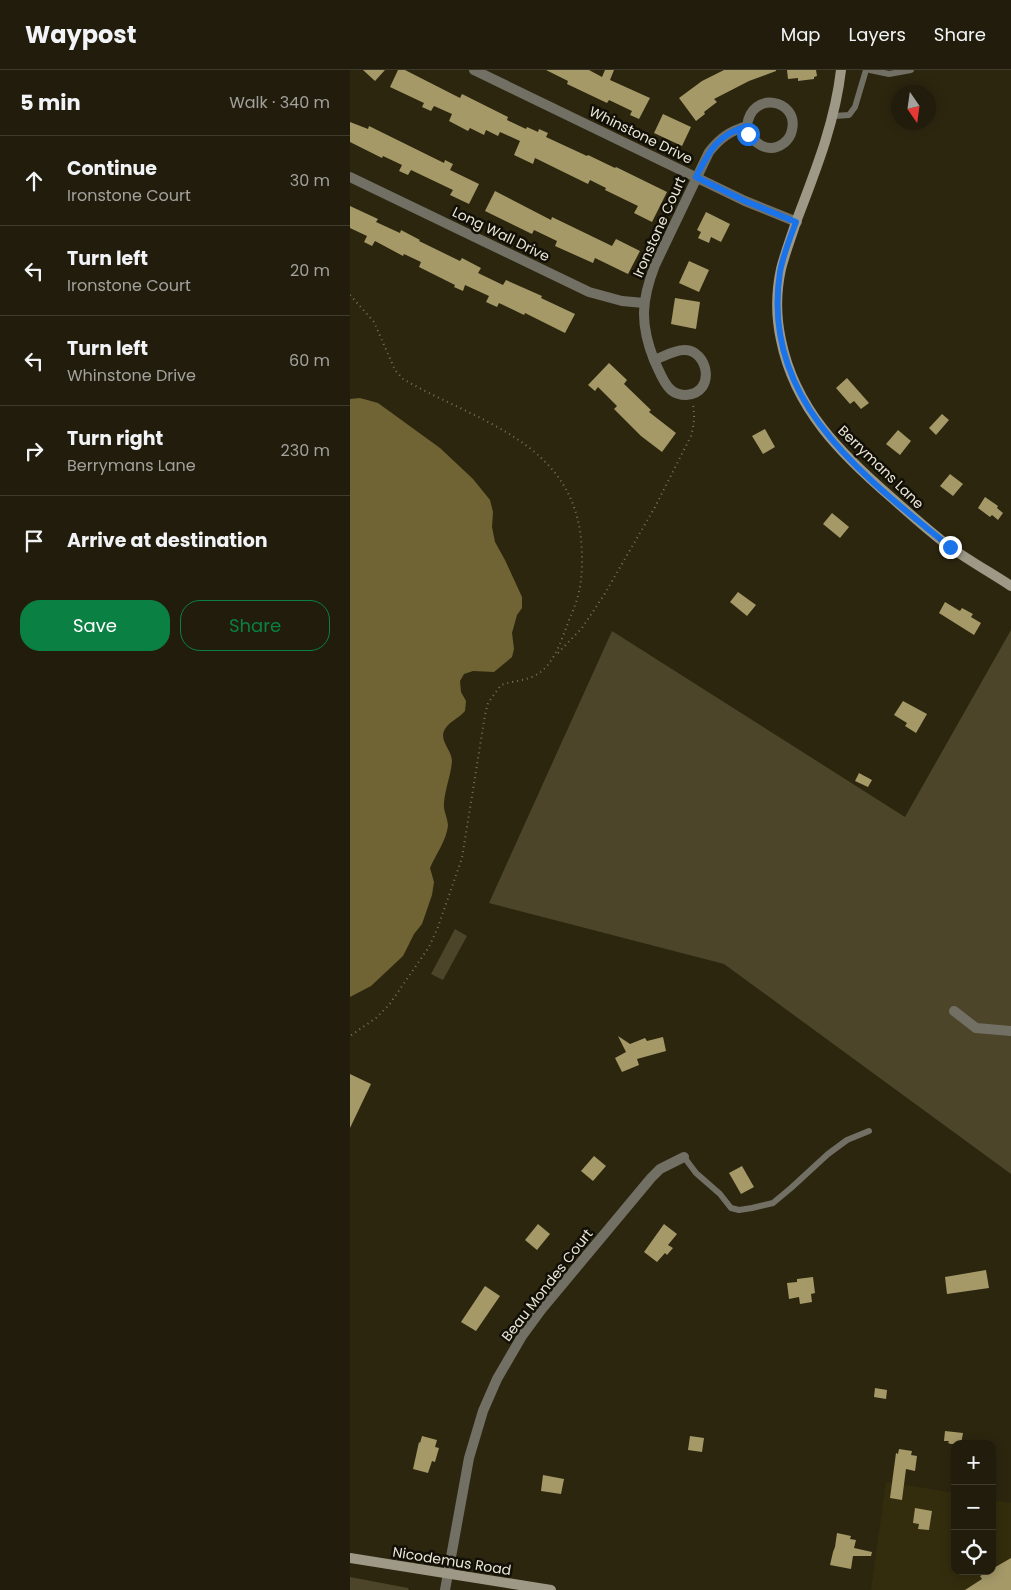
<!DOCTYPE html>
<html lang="en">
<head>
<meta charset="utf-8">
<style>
  :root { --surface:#211c0b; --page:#292514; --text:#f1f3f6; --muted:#a2a19d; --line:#3e3a2c; --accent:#0b8043 }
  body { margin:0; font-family:Poppins,sans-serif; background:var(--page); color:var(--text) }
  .controls { position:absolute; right:15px; bottom:15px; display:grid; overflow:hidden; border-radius:10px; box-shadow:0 2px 12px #0003 }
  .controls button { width:45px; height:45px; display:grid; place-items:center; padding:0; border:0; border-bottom:1px solid var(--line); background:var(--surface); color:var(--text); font:25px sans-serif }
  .compass { position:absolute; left:541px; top:15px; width:45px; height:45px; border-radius:50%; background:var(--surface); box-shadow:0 2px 12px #0003; rotate:167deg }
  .stop { position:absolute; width:15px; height:15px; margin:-11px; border:4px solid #1a73e8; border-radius:50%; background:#fff }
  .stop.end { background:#1a73e8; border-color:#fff; box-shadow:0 1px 5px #0008 }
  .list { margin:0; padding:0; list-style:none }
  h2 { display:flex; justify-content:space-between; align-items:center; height:65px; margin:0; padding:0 20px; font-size:21px }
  h2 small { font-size:16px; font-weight:400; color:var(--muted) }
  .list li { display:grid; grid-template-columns:32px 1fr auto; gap:15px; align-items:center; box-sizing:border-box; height:90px; padding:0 20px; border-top:1px solid var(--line) }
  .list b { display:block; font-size:19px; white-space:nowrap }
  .list p { margin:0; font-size:16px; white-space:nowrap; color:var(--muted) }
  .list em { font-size:16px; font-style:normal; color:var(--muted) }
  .actions { display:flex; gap:10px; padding:15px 20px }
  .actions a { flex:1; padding:11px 0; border:1px solid var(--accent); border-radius:20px; text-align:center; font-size:18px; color:var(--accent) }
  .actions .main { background:var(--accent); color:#fff }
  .icon { flex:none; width:28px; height:28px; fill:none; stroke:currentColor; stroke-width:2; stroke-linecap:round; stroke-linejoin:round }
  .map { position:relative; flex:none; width:661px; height:1520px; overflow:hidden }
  header { display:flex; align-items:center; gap:30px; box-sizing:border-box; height:70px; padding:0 25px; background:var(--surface); border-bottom:1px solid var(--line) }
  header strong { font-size:24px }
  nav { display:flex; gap:28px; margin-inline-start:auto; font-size:18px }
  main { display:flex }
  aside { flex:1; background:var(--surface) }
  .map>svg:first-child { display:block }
  .built { fill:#342d0d }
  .green { fill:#4c4529 }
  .water { fill:#706435 }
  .building { fill:#a59968 }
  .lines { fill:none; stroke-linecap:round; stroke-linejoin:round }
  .path { stroke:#77725e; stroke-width:2; stroke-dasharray:1 4; stroke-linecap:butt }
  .lane { stroke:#727064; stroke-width:6 }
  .street { stroke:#727064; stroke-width:10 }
  .secondary { stroke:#9e9987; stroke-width:10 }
  .route { stroke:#1a73e8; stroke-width:6 }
  .labels { text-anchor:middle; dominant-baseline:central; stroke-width:5; stroke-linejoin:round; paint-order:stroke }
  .street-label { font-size:14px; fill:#eae6d8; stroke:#120f06 }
</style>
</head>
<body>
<header>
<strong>Waypost</strong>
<nav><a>Map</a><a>Layers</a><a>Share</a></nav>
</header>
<main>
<aside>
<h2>5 min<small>Walk · 340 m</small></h2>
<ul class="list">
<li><svg class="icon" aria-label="ahead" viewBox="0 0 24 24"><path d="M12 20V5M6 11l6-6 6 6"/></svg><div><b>Continue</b><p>Ironstone Court</p></div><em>30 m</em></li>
<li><svg class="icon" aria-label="left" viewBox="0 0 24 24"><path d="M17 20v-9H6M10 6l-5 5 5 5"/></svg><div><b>Turn left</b><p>Ironstone Court</p></div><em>20 m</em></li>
<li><svg class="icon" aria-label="left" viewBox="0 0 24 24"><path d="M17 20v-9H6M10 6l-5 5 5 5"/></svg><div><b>Turn left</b><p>Whinstone Drive</p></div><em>60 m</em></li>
<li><svg class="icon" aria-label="right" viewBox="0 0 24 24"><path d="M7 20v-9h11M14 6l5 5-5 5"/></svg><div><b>Turn right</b><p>Berrymans Lane</p></div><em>230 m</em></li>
<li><svg class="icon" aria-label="arrive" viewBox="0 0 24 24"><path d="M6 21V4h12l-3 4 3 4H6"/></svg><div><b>Arrive at destination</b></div></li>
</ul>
<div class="actions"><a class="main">Save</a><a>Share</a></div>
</aside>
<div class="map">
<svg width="661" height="1520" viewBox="0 0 661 1520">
  <rect width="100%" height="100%" fill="#2c260f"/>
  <path class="built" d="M536,1412L605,1423V1501H642V1430L661,1433V1520H521Z"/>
  <g class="green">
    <path d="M661,560V1104L374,894L139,833L262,561L555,747Z"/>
    <path d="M105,859L117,866L93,910L81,904Z"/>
    <path d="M0,1507L58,1518L59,1520H0Z"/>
  </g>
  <path class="water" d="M10,328L28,333L90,378L123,409L140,430L143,442L142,457L145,472L155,490L172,527V538L167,545L162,563L164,579L162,587L144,602L123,601L114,604L110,611L111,622L116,631L115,641C109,648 100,651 95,659C88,670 102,680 102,691C101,705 95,719 94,733C93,741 98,748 98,756C96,771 86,784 80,798L84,812L82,825L72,854L64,864L53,886L21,916L0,927V329Z"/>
  <g class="building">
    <path d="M13,0H35L25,11Z"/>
    <path d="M48,0H55L110,28L112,24L158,47L157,50L176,59L177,57L188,62L189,59L198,63L196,67L237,86L238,85L265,98L266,97L317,122L302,152L284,143L288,136L255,120L256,118L240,110L238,114L185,88L183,94L164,85L170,71L150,62L148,66L136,60L134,65L120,58L118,61L99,51L102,44L84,36L81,41L72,37L74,33L40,17Z"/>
    <path d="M196,0H239L252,7L255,0H264L260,10L300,28L289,49L280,45L282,41L259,30L257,33L217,14L218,11Z"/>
    <path d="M374,0H426V1L399,11L364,29L367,32L354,42L355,44L346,51L329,28L352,11Z"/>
    <path d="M437,0H466L467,6L464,7V9L448,11V8L438,9Z"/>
    <path d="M313,44L341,57L332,76L304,63Z"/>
    <path d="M0,52L18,59L19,56L94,93L95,90L103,94L100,100L129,114L119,134L100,125L103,120L61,100L58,105L49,101L52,95L33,86L32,88L0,72Z"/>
    <path d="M145,121L201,150L202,147L262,176L266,169L290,181L278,204L245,188L243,193L205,176L207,171L184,160L182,164L135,141Z"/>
    <path d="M0,136L28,149L26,152L50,163L51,160L70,170L69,171L110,191L112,188L131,198L128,203L153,215L156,210L192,226L191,228L225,244L215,263L175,243L174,245L149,233L147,237L136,232L139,226L115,215L113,221L104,217L105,215L69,197L71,192L54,184L53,186L25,171L22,176L14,172L17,166L0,158Z"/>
    <path d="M356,142L380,154L371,172L361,167L359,173L348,168L351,162L347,160Z"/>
    <path d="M339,191L359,200L349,222L329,213Z"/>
    <path d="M325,228L350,232L346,259L321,254Z"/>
    <path d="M259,293L277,310L274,314L301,340L299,342L326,363L312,382L291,366L264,339L267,336L248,317L245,321L238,315Z"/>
    <path d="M497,308L519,333L511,339L504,331L500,334L486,318Z"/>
    <path d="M592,344L599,350L586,365L579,358Z"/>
    <path d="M415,359L425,377L413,384L402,366Z"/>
    <path d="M548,360L561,371L550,385L536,374Z"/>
    <path d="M600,404L613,414L603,426L590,416Z"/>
    <path d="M635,427L648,436L647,438L653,443L648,450L642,445L640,447L628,438Z"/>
    <path d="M482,443L499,457L490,468L473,454Z"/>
    <path d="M388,522L406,535L397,546L380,532Z"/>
    <path d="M595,532L610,541L612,538L623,544L621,547L631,553L624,565L589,543Z"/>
    <path d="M553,631L577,644L566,663L555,656L557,653L544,645Z"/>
    <path d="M509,703L522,710L518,717L505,711Z"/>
    <path d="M268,966L280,974L295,968L297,971L313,967L316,981L287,989L289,995L272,1002L265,988L276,982Z"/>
    <path d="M0,1004L21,1014L0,1058Z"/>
    <path d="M244,1086L256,1096L243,1111L231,1101Z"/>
    <path d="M392,1096L404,1117L391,1124L379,1103Z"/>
    <path d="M188,1154L200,1164L187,1180L175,1170Z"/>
    <path d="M314,1154L327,1164L318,1175L323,1178L317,1185L315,1183L307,1192L294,1182Z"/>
    <path d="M636,1200L639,1218L597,1224L595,1207Z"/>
    <path d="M463,1207L465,1223L461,1224L462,1232L450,1234L449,1227L439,1229L437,1213L447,1212V1209Z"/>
    <path d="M135,1216L150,1226L126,1261L111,1252Z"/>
    <path d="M525,1318L537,1320L536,1329L524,1327Z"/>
    <path d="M595,1361L613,1363L611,1374H601L598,1373L599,1371H594Z"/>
    <path d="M72,1366L87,1370L85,1377L89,1378L85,1392L82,1391L78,1403L63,1399L69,1372L70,1373Z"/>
    <path d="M340,1366L354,1368L352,1382L338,1380Z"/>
    <path d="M549,1379L562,1381L561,1385L567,1386L565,1401L556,1399L552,1430L540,1428L546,1383L548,1384Z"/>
    <path d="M193,1405L214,1409L211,1424L191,1421Z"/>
    <path d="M565,1438L582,1441L579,1460L568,1459L569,1454L563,1453Z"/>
    <path d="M487,1463L501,1466L500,1469L506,1470L504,1478L522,1482L521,1486H503L501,1499L480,1495L483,1482L485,1477Z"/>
    <path d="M661,1488V1520H615L632,1509L630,1506L639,1501H642V1499Z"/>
  </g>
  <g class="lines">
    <g class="path">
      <path d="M0,225L24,252L45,300L53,309C125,351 220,370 231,468C233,494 233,518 222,543C213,563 206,596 184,606C174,611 162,611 151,615L138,633L135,645L112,788L88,857L79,877L39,935L26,948L0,966"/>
      <path d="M208,583L232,558L254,525L305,437L341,366C344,355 345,346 343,335"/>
    </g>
    <g class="lane">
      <path d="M520,0L539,4L561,0"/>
      <path d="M484,46L499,45L505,37L516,0"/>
      <path d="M334,1087L346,1103L370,1124L381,1138L389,1140L402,1138L423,1133L441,1118L478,1084L497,1070L519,1061"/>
    </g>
    <g class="street">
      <path d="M124,0L395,131L447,152"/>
      <path d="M0,107L239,222L272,231L294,233"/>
      <path d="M304,290C309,300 313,313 321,320C326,324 330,325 336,325C367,323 358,279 334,280C324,280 313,287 304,290C290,254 291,231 305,195L359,82C370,68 380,61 397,56C401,20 449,29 442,60C441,65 439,69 434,73C418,85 401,73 397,56"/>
      <path d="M604,941L626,958L661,961"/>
      <path d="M95,1520L119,1388L133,1341L147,1309L172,1266L191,1240L301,1108L310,1099L334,1087"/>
    </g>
    <g class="secondary">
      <path d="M491,0C485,53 465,102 446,152C441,168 435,183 431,199C426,222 426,247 431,270C445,339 491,384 542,428C561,445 580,462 600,477C620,491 641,503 661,516"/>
      <path d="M0,1488L201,1520"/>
    </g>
  </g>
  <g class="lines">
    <path class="route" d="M398,64L397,56C367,65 360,80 346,107L395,131L446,152C440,168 433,185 430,202C410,330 512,405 600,477"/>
  </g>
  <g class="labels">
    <g class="street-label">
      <text transform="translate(291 65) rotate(26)">Whinstone Drive</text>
      <text transform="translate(309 157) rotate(-66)">Ironstone Court</text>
      <text transform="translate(151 164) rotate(26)">Long Wall Drive</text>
      <text transform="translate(531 397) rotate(44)">Berrymans Lane</text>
      <text transform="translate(197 1215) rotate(-52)">Beau Mondes Court</text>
      <text transform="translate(102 1491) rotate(9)">Nicodemus Road</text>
    </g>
  </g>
</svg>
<div class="controls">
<button>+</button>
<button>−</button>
<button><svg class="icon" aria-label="locate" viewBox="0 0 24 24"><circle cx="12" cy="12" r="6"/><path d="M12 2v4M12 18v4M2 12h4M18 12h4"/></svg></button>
</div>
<svg class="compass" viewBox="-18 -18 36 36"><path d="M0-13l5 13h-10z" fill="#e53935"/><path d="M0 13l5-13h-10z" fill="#a2a19d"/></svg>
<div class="stop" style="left:398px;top:64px"></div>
<div class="stop end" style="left:600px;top:477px"></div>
</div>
</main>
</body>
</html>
